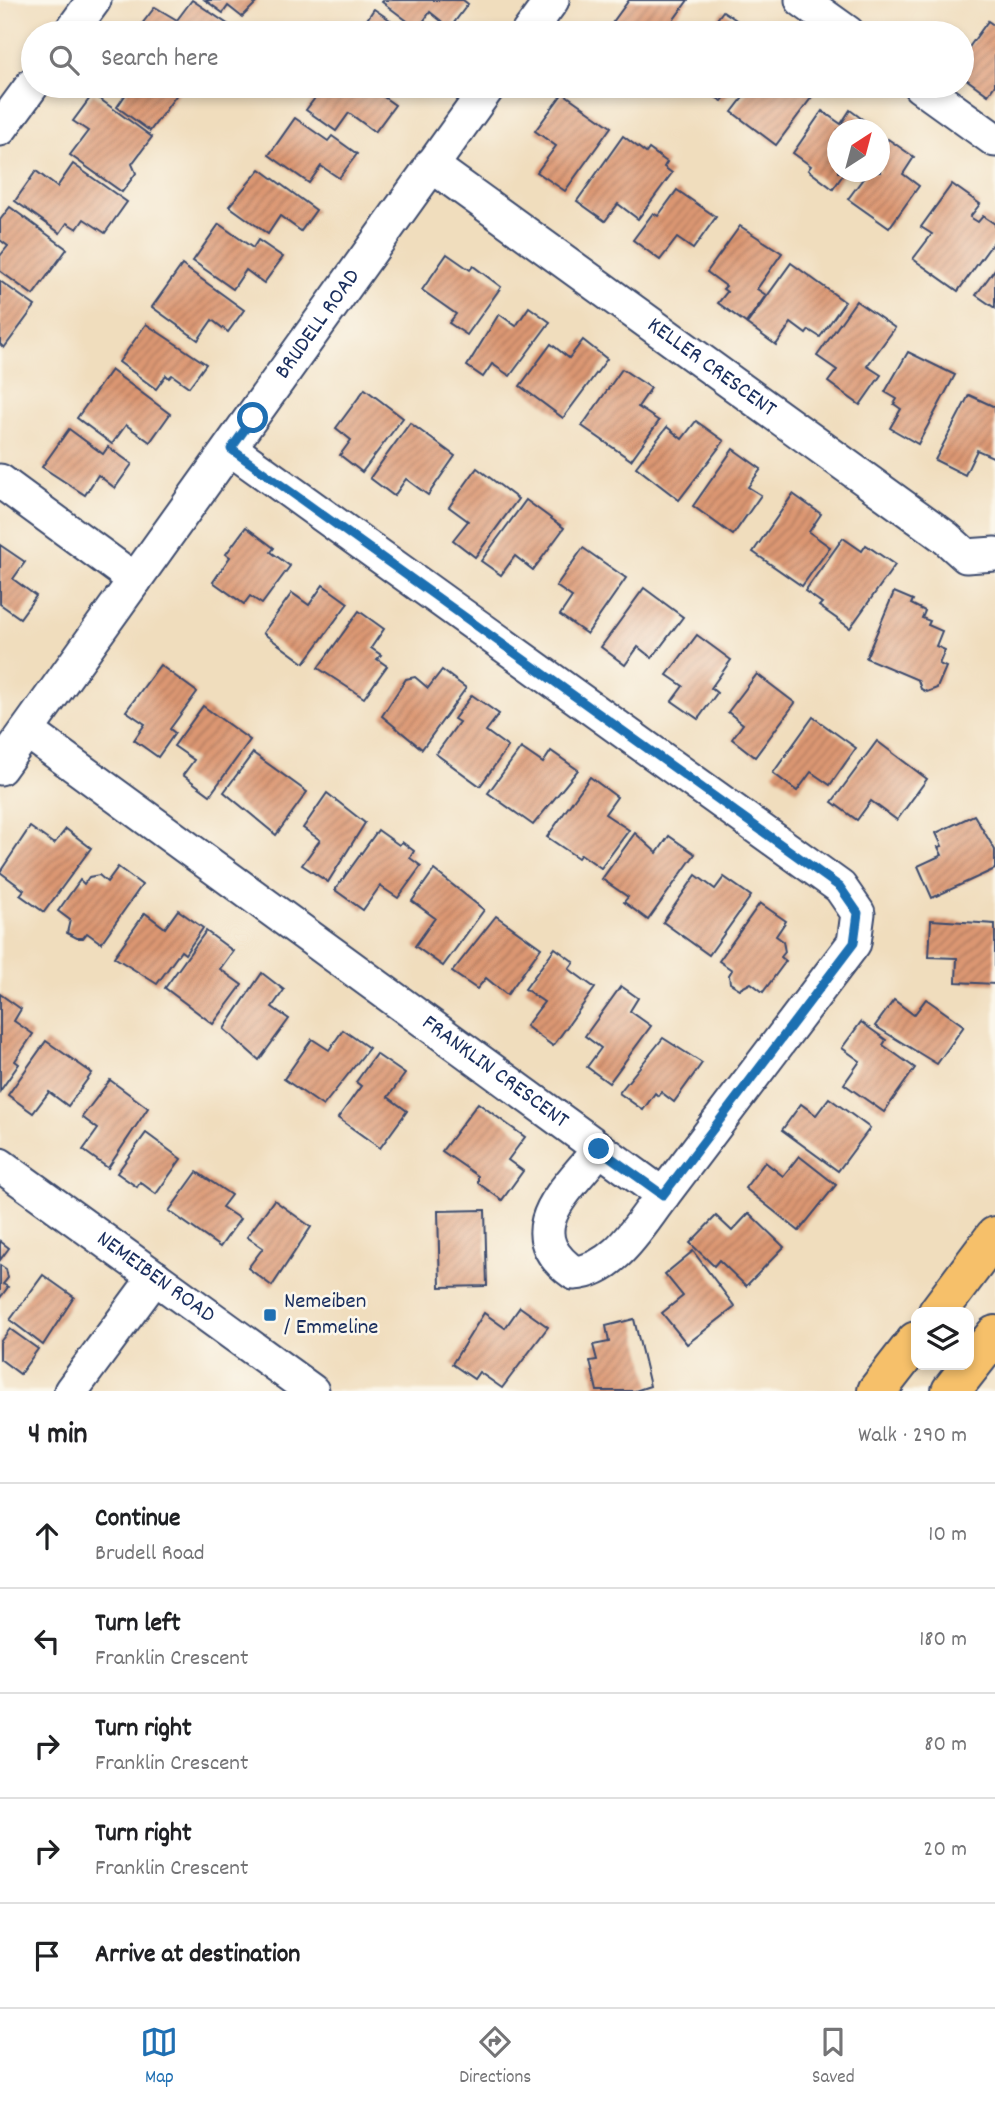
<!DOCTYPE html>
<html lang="en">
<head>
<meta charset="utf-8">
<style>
  :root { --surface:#fff; --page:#f6f6f6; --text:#202124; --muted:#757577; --line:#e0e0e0; --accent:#1f6fb2 }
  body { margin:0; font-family:Dekko,sans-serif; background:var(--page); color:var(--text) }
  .controls { position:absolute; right:21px; bottom:21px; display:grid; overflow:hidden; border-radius:14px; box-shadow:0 4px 10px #0003 }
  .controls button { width:63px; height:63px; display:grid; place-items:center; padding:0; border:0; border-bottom:2px solid var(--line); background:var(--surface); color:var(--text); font:35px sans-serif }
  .compass { position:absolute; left:827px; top:119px; width:63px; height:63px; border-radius:50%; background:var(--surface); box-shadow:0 4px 10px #0003; rotate:36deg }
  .stop { position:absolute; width:21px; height:21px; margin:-16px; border:5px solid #1f6fb2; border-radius:50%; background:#fff }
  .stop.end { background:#1f6fb2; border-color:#fff; box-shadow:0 2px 7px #0008 }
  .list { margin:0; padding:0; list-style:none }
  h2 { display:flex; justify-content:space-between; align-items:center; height:91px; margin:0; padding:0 28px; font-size:30px }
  h2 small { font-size:23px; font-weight:400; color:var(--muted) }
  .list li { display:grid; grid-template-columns:46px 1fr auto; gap:21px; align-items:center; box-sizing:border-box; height:105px; padding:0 28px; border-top:2px solid var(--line) }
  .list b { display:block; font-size:26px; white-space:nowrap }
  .list p { margin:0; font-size:23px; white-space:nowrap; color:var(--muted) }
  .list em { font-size:23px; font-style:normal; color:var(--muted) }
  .icon { flex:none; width:38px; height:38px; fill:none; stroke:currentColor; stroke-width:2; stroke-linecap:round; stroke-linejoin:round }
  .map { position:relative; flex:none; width:995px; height:1391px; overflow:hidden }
  .search { position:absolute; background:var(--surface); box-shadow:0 4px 10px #0003; left:21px; right:21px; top:21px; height:77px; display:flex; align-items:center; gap:18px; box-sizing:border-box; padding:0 24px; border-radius:38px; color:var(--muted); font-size:26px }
  .sheet { height:616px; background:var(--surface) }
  nav { display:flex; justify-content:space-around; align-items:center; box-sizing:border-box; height:98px; border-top:2px solid var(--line); background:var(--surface); font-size:19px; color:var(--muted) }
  nav a { display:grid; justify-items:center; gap:4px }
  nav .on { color:var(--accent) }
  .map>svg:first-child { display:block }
  .building { fill:url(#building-hatch) }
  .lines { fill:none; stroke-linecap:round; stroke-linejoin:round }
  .minor-casing { stroke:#3b496c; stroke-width:37 }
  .major-casing { stroke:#3b496c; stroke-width:42 }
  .minor { stroke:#fff; stroke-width:33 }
  .major { stroke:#f6c06b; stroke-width:38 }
  .route { stroke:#1f6fb2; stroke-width:9 }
  .poi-dot { fill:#1f6fb2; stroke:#fbf7ec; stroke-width:2.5 }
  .labels { text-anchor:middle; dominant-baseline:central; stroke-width:5; stroke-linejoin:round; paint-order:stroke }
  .street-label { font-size:23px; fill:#1b2f5e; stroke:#fbf7ec }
  .poi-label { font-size:23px; fill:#1b2f5e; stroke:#fbf7ec; text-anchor:start }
</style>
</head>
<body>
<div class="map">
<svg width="995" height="1391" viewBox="0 0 995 1391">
  <defs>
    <pattern id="building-hatch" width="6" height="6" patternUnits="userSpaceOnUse" patternTransform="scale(1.75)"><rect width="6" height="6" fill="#dc9772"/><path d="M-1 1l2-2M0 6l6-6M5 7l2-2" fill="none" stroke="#b27c61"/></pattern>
  </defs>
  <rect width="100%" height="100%" fill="#fbf7ec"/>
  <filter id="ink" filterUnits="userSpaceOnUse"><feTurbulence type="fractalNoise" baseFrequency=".0143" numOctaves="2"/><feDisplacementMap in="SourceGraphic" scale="14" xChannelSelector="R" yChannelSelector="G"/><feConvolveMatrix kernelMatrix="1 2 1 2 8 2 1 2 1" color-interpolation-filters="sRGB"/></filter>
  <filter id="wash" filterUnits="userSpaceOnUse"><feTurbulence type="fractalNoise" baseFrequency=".00686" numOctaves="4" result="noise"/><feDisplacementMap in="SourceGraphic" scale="28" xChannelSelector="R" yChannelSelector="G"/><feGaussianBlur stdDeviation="1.57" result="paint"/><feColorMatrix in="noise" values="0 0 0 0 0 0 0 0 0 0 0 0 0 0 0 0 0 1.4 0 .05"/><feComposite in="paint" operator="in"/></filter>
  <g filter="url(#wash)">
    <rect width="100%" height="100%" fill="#f0ddbd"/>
    <g id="blocks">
      <g class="building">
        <path d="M192,0L229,25L223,33H135L155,7L177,20Z"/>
        <path d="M205,0H259L242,17L228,6L223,13Z"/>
        <path d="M384,0H463L468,4L450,28L430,12L418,29L382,2Z"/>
        <path d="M629,0H688L664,33H605Z"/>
        <path d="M374,9L409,33H358Z"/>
        <path d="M723,11L751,30L749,33H707Z"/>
        <path d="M988,21L995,26V85L988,95L962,76V57Z"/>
        <path d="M127,86H183L150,131L117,107L128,91L125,89Z"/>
        <path d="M324,86H368L395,105L375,132L349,113L336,131L306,110Z"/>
        <path d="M696,86H734L722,101Z"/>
        <path d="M752,86H768L775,91L778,86H820L776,145L732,112Z"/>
        <path d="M563,93L611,127L565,191L537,172L556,146L535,131Z"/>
        <path d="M93,94L152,137L132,164L136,173L122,192L70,155L88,131L73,121Z"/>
        <path d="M850,110L877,130H838V172H845L833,189L808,170L811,166L793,153L822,111L841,124Z"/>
        <path d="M295,118L328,141L332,136L357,154L339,178L321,166L309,183L269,155Z"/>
        <path d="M623,136L646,153L649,149L667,162L664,167L672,173L638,219L618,204L605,221L577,201Z"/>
        <path d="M888,139L914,157L903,174L919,186L889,228L848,199L868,172H880V151Z"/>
        <path d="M73,164L127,202L105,233L84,219L77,229L67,223L60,233L15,201L36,171L57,187Z"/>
        <path d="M260,169L316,210L301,231L280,216L268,234L229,206Z"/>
        <path d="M952,184L980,204L970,217L978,222L983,216L995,224V240L958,291L913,259L932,234L921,227Z"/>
        <path d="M677,190L716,217L693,249L677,238L660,260L633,240L653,213L658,216Z"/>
        <path d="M10,207L67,249L33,295L0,271V256L8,246L0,240V220Z"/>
        <path d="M219,224L253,248L258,240L283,257L264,283L246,270L233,289L193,261Z"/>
        <path d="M740,226L782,253L757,289L766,295L746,323L718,303L727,292L723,289L726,286L707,272Z"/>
        <path d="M447,254L470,270L473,266L501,287L467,335L449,323L456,314L422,290Z"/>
        <path d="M791,263L845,302L820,337L809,330L806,334L791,323L776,345L747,324Z"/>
        <path d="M182,265L244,310L228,332L212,320L198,340L152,307Z"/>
        <path d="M995,269V308L976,295Z"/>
        <path d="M0,281L35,306L4,348L0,344Z"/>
        <path d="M856,301L895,328L867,366L881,375L860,405L828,382L837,370L817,356Z"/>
        <path d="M529,307L550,322L510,376L492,364L483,377L467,366L499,314L516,326Z"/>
        <path d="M146,324L206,364L189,387L172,375L169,378L166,375L156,389L119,362Z"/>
        <path d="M583,340L607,359L563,418L520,386L551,344L569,358Z"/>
        <path d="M908,352L955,375L918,444L890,428L901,409L894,404L897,399L885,392Z"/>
        <path d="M622,369L651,388L638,407L659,421L631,460L582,426Z"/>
        <path d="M111,370L170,414L150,442L126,425L112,444L77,418Z"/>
        <path d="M365,389L403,418L362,472L340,455L351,440L336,428Z"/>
        <path d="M969,395L995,407V458L977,450L965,475L935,460Z"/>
        <path d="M696,421L724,441L679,500L636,467L667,427L682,439Z"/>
        <path d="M410,423L455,456L428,495L406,479L394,496L370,478Z"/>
        <path d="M69,429L103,454L108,447L132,464L115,488L98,475L85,495L42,467Z"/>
        <path d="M733,449L761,469L748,487L761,495L733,535L693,506Z"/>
        <path d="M477,468L518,499L475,557L453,540L468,521L449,507Z"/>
        <path d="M793,494L821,514L809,532L830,547L802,586L753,552Z"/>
        <path d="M526,500L564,528L533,570L515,556L501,575L481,561Z"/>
        <path d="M246,527L274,548L271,552L290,566L262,604L250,596L244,604L213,582L230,557L226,554Z"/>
        <path d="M843,538L862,551L866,545L895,565L850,628L819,606L822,603L805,591Z"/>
        <path d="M0,545L25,562L13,579L36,596L20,618L0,604Z"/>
        <path d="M583,548L626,578L587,634L560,615L572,597L556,586Z"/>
        <path d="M323,585L348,603L304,663L263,633L292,593L309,605Z"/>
        <path d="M644,588L683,617L652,658L638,647L625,665L601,647Z"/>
        <path d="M894,592L913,600L911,604L925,611L922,618L930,621L928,625L942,631L936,646L945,650L939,664L946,667L937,688L927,692L921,689L918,680L866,658Z"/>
        <path d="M359,611L384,629L371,648L381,655L377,659L387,666L364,698L318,668Z"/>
        <path d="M697,635L731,660L711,688L717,693L698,719L672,701L683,686L667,675Z"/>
        <path d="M160,665L197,692L170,729L175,733L158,757L134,740L145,724L126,711Z"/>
        <path d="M442,670L466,688L422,749L382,716L406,679L415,677L428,688Z"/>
        <path d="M757,674L795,703L755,757L732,739L743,724L728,712Z"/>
        <path d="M472,695L499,714L486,731L508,747L480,786L436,754L459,722L454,719Z"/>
        <path d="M203,706L250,740L210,795L183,775L194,760L174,746Z"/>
        <path d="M813,717L856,748L830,785L811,772L797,791L773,773Z"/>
        <path d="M877,741L927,779L897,820L871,801L857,820L832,802Z"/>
        <path d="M521,748L543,763L551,751L578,770L533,825L488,793Z"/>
        <path d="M253,753L307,792L276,835L224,792Z"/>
        <path d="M590,777L617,797L605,814L629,830L601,868L581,854L578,858L547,837Z"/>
        <path d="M327,793L365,823L328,882L302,865L320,840L303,828Z"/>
        <path d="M974,815L995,850V869L932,898L918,866L942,855L938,847L942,846L936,833Z"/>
        <path d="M30,827L54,844L66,829L91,848L44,912L20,895L24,890L0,872Z"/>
        <path d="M378,830L399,845L402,842L414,851L410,858L421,866L398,898L380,886L363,910L335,890Z"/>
        <path d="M635,833L657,853L669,836L695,854L648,920L624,902L628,897L602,879Z"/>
        <path d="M118,867L142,885L101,943L87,933L83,938H77L67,933L70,920L58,911L80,880L84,884L89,877L99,875L107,882Z"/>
        <path d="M434,870L484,910L443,966L415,946L435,918L412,901Z"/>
        <path d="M696,875L715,889L724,877L751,896L709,955L663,922Z"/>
        <path d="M760,903L786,921L776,936L783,941L785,952L781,957L786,961L763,992L751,983L740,989L730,983L729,975L732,970L719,961Z"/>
        <path d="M178,910L203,928L185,954L181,951L157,984L114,957L145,913L165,928Z"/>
        <path d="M496,916L541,948L507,995L486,978L477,989L452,972Z"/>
        <path d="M931,920L995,924V984L956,982L957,958L929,957Z"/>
        <path d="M206,931L233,951L220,969L242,985L213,1024L165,988Z"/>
        <path d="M555,948L574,962L569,969L595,988L553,1046L526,1026L544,1002L525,989Z"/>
        <path d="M262,973L284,990L272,1007L289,1019L259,1060L224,1029Z"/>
        <path d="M621,986L638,998L630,1011L651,1026L609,1083L587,1067L601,1048L585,1036Z"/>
        <path d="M0,994L21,1009L14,1021L33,1034L15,1061L19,1064L0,1091Z"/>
        <path d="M926,999L964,1026L937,1064L875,1026L894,1000L914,1015Z"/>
        <path d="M861,1022L886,1040L883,1045L915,1068L884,1112L844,1084L860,1061L842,1048Z"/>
        <path d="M343,1030L369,1048L323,1106L284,1079L312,1039L329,1050Z"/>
        <path d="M663,1038L702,1063L674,1102L661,1092L658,1096L655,1093L643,1110L619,1093Z"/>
        <path d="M46,1041L92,1073L68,1106L49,1092L33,1113L8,1095Z"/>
        <path d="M376,1054L405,1074L388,1097L407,1111L380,1148L338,1118L361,1086L356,1082Z"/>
        <path d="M110,1080L148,1108L108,1168L83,1150L98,1129L82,1117Z"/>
        <path d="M829,1098L870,1128L838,1171L782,1130L801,1104L816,1115Z"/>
        <path d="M478,1103L525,1137L508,1160L523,1171L502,1200L478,1183V1176L442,1151Z"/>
        <path d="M146,1133L181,1159L156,1194L140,1182L137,1187L117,1173Z"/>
        <path d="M799,1156L836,1185L799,1231L745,1188L765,1162L783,1176Z"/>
        <path d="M197,1172L231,1195L222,1207L240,1219L220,1247L169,1211Z"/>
        <path d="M274,1200L311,1227L272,1286L248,1268L263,1248L247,1237Z"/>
        <path d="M485,1210L487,1286L440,1287L438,1211Z"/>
        <path d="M749,1213L784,1247L746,1286L719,1260L714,1266L690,1243L716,1216L732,1231Z"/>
        <path d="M0,1241L9,1248L0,1260Z"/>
        <path d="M693,1251L735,1307L687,1344L662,1313L683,1296L665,1274Z"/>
        <path d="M0,1265L6,1269L8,1278L3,1284L8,1287L0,1298Z"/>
        <path d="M43,1275L74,1297L43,1345L10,1320Z"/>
        <path d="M520,1307L548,1327L502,1388L479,1372L474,1379L452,1364L484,1313L505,1328Z"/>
        <path d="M634,1319L650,1386L635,1391H597L590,1361L597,1360L593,1345L609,1342L606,1326Z"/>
        <path d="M10,1329L38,1349L20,1374L0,1359V1342Z"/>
      </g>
    </g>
  </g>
  <g filter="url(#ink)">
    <use href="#blocks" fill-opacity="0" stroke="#3b496c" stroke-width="2"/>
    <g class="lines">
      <defs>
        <g id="minor">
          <path d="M802,0L848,33"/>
          <path d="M70,33L94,0"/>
          <path d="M528,33L552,0"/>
          <path d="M920,86L995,140"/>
          <path d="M0,129L33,84"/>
          <path id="s1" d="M431,165L945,537L966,556L995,554"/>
          <path d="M0,481L135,580"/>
          <path id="s2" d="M27,731L663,1195L854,943L858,913L840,887L231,449"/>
          <path id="s3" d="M0,768L489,86"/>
          <path d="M599,1149C568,1190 514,1231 574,1273C615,1271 640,1224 663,1195"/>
          <path id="s4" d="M0,1165L312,1391"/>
          <path d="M71,1391L155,1277"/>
        </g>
        <g id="major">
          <path d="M938,1312L995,1236"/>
          <path d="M877,1391L916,1341"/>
          <path d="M951,1391L995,1335"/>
        </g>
      </defs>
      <use href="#minor" class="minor-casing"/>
      <use href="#major" class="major-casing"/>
      <use href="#minor" class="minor"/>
      <use href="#major" class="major"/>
    </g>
  </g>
  <g class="lines" filter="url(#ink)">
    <path class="route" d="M253,418L231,449L840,887L858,913L854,943L663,1195L599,1149"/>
  </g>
  <rect class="poi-dot" x="263" y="1308" width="14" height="14" rx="3.5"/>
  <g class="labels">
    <g class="street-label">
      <text stroke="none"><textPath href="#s3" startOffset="546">BRUDELL ROAD</textPath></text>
      <text stroke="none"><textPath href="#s1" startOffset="346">KELLER CRESCENT</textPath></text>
      <text stroke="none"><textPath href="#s2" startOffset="579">FRANKLIN CRESCENT</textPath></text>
      <text stroke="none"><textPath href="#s4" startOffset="192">NEMEIBEN ROAD</textPath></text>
    </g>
    <g class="poi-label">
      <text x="284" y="1302">Nemeiben<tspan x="284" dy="26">/ Emmeline</tspan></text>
    </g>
  </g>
</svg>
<div class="controls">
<button><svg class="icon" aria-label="layers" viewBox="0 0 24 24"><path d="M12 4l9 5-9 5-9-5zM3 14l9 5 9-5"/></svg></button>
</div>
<svg class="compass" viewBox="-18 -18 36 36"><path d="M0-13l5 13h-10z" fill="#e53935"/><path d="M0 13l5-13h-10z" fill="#757577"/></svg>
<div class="stop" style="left:253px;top:418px"></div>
<div class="stop end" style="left:599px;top:1149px"></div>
<div class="search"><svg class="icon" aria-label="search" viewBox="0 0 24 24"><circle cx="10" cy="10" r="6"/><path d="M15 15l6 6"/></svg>Search here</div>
</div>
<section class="sheet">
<h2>4 min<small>Walk · 290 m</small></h2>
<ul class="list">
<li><svg class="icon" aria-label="ahead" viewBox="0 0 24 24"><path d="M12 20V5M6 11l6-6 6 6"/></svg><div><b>Continue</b><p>Brudell Road</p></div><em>10 m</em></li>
<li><svg class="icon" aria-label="left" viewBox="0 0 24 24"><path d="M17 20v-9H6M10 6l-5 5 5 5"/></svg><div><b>Turn left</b><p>Franklin Crescent</p></div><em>180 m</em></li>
<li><svg class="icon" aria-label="right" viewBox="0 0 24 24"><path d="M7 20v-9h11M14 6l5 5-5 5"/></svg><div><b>Turn right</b><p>Franklin Crescent</p></div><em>80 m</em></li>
<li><svg class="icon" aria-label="right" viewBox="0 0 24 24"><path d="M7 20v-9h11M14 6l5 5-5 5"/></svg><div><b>Turn right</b><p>Franklin Crescent</p></div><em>20 m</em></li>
<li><svg class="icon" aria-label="arrive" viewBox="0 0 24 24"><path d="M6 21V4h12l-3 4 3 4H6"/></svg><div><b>Arrive at destination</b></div></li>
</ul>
</section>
<nav>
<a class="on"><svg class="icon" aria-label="map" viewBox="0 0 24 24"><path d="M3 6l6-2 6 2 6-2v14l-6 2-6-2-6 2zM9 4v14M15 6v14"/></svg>Map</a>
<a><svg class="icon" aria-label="directions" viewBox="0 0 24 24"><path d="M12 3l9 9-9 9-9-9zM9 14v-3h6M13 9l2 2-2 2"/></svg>Directions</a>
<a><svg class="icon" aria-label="saved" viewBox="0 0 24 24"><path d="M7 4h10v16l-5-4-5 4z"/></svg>Saved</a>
</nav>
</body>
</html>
